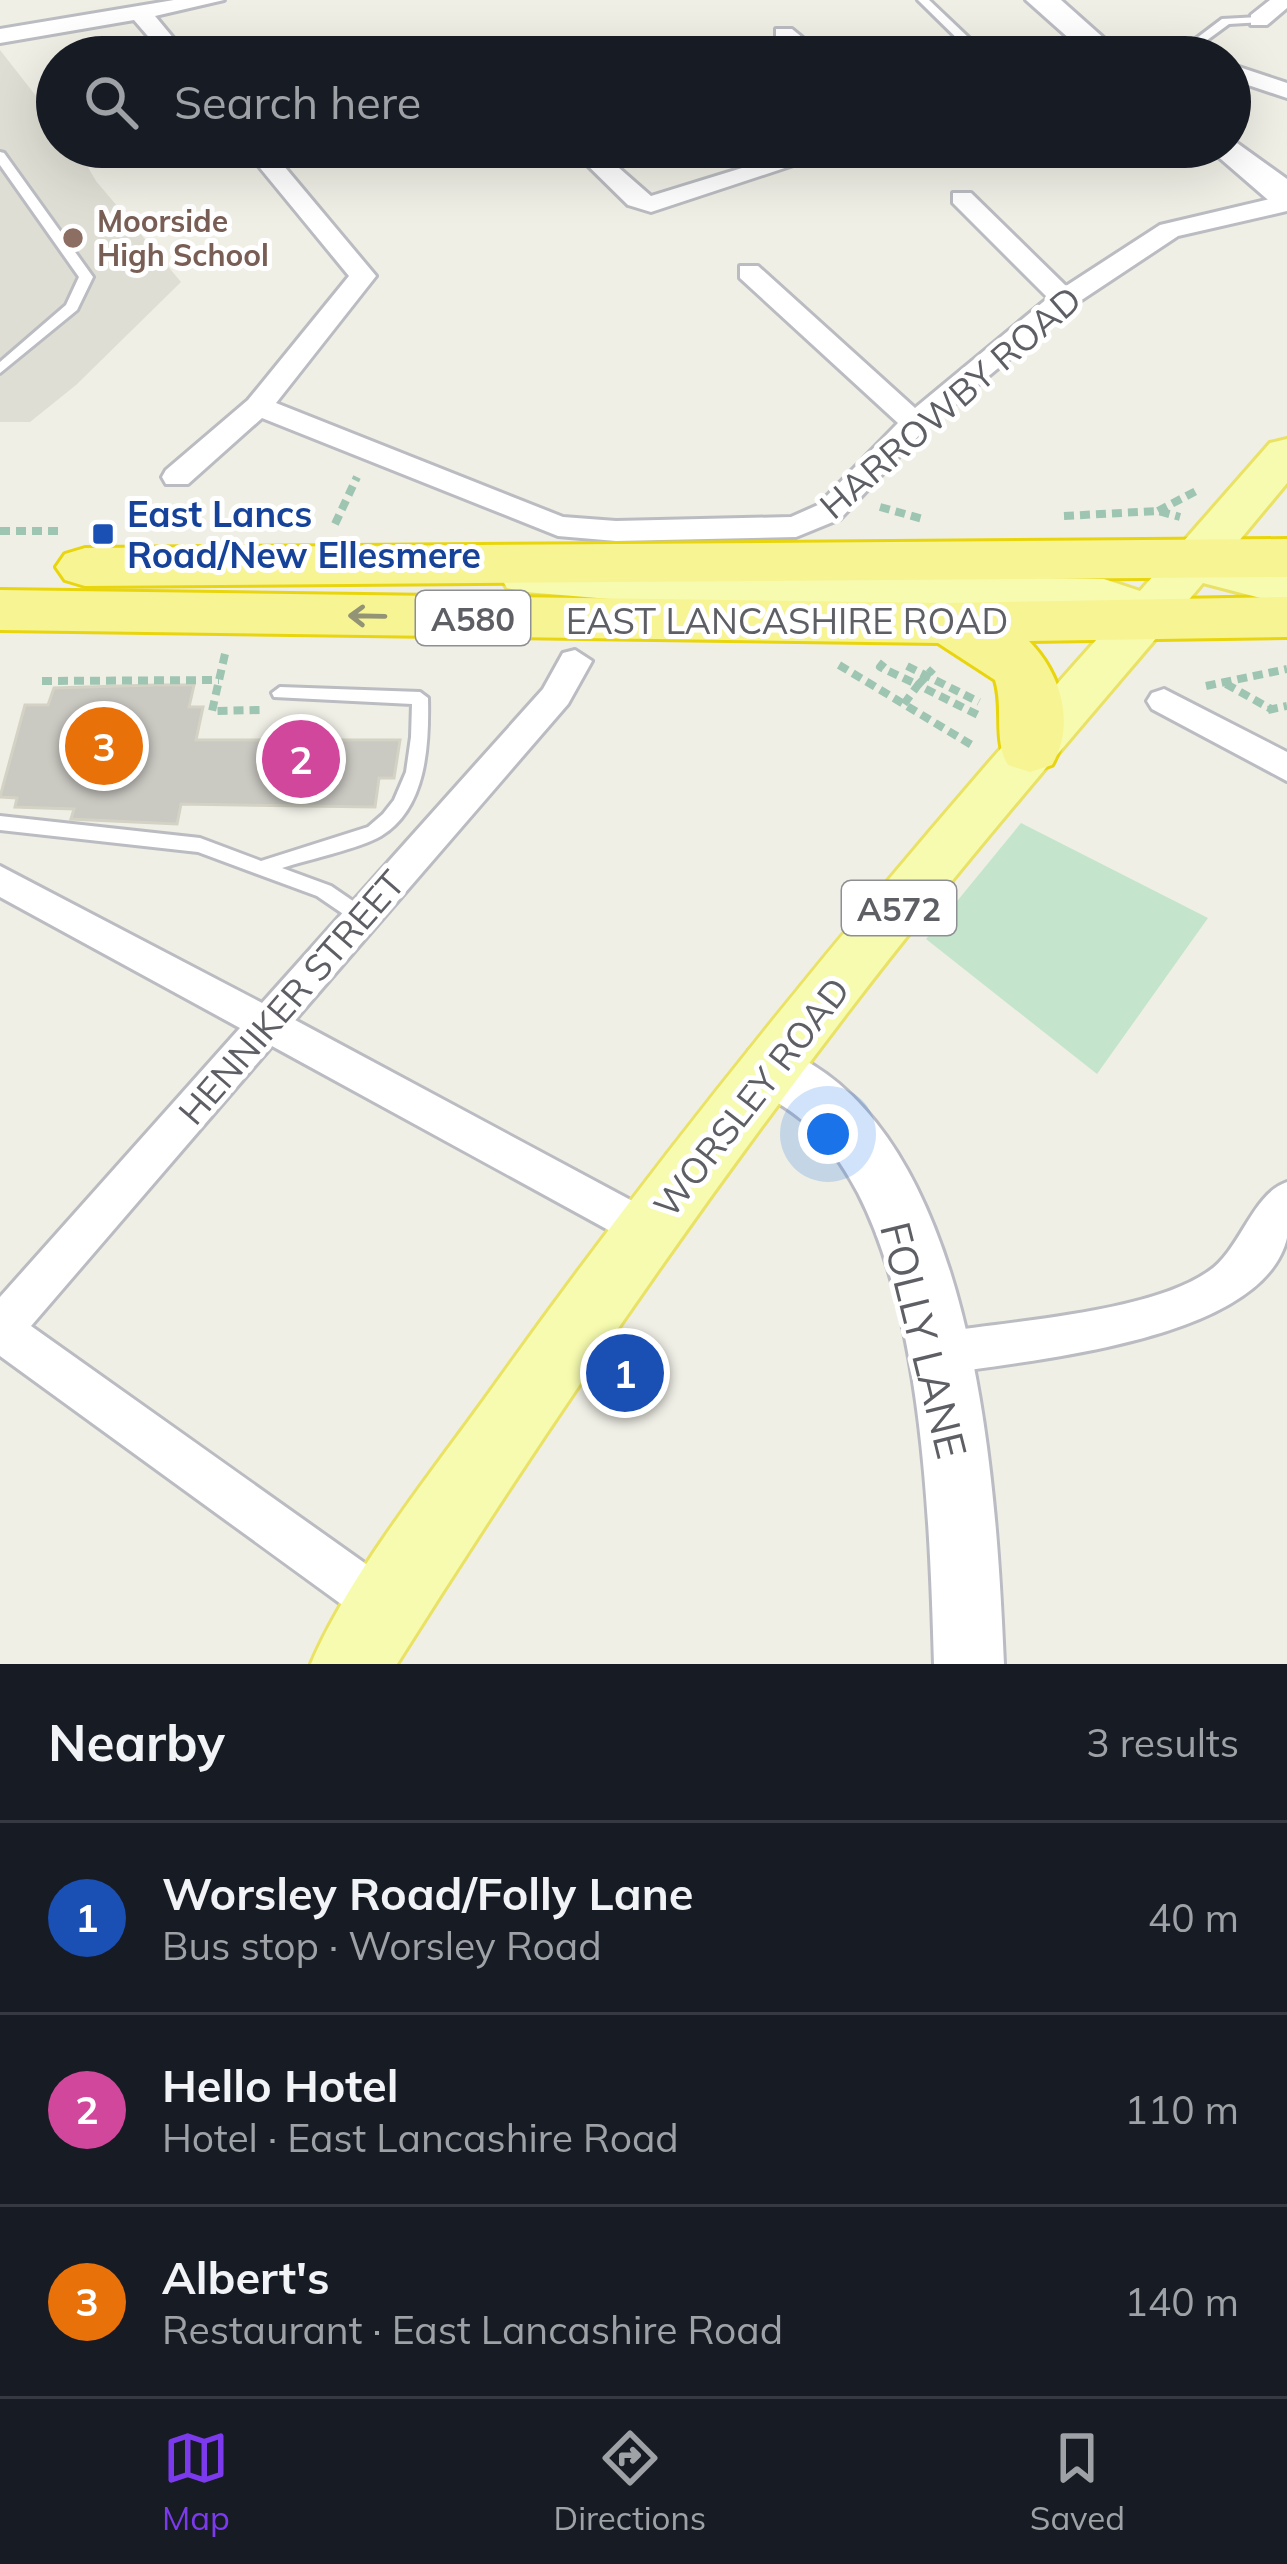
<!DOCTYPE html>
<html lang="en">
<head>
<meta charset="utf-8">
<style>
  :root { --surface:#171b24; --page:#20242c; --text:#f1f3f6; --muted:#9ea1a6; --line:#363941; --accent:#7c3aed }
  body { margin:0; font-family:Mulish,sans-serif; background:var(--page); color:var(--text) }
  .you { position:absolute; left:828px; top:1134px; width:42px; height:42px; margin:-30px; border:9px solid #fff; border-radius:50%; background:#1a73e8; box-shadow:0 0 0 18px #1a73e833 }
  .badge { display:grid; place-items:center; width:78px; height:78px; border-radius:50%; background:var(--accent); color:#fff; font-size:39px; font-weight:700 }
  .pin { position:absolute; translate:-50% -50%; border:6px solid #fff; box-shadow:0 3px 12px #0006 }
  .list { margin:0; padding:0; list-style:none }
  h2 { display:flex; justify-content:space-between; align-items:center; height:156px; margin:0; padding:0 48px; font-size:51px }
  h2 small { font-size:39px; font-weight:400; color:var(--muted) }
  .list li { display:grid; grid-template-columns:78px 1fr auto; gap:36px; align-items:center; box-sizing:border-box; height:192px; padding:0 48px; border-top:3px solid var(--line) }
  .list b { display:block; font-size:45px; white-space:nowrap }
  .list p { margin:0; font-size:39px; white-space:nowrap; color:var(--muted) }
  .list em { font-size:39px; font-style:normal; color:var(--muted) }
  .icon { flex:none; width:66px; height:66px; fill:none; stroke:currentColor; stroke-width:2; stroke-linecap:round; stroke-linejoin:round }
  .map { position:relative; flex:none; width:1287px; height:1664px; overflow:hidden }
  .search { position:absolute; background:var(--surface); box-shadow:0 12px 48px #0002; left:36px; right:36px; top:36px; height:132px; display:flex; align-items:center; gap:30px; box-sizing:border-box; padding:0 42px; border-radius:66px; color:var(--muted); font-size:45px }
  .sheet { height:732px; background:var(--surface) }
  nav { display:flex; justify-content:space-around; align-items:center; box-sizing:border-box; height:168px; border-top:3px solid var(--line); background:var(--surface); font-size:33px; color:var(--muted) }
  nav a { display:grid; justify-items:center; gap:6px }
  nav .on { color:var(--accent) }
  .map>svg:first-child { display:block }
  .education { fill:#dfded4 }
  .green { fill:#c4e5cb }
  .building { fill:#cac9c2; stroke:#d3d2c4; stroke-width:3 }
  .lines { fill:none; stroke-linecap:round; stroke-linejoin:round }
  .lane-casing { stroke:#babcc1; stroke-width:6 }
  .street-casing { stroke:#babcc1; stroke-width:6 }
  .secondary-casing { stroke:#bbbcc3; stroke-width:6 }
  .primary-casing { stroke:#eae264; stroke-width:6 }
  .highway-casing { stroke:#e8d50d; stroke-width:6 }
  .path { stroke:#9ec5b2; stroke-width:8; stroke-dasharray:10 6; stroke-linecap:butt }
  .lane { fill:#fff; fill-rule:evenodd }
  .street { fill:#fff; fill-rule:evenodd }
  .secondary { fill:#fff; fill-rule:evenodd }
  .primary { fill:#f6fbaf; fill-rule:evenodd }
  .highway { fill:#f7f494; fill-rule:evenodd }
  .path-bridge { stroke:#9ec5b2; stroke-width:8; stroke-dasharray:10 6; stroke-linecap:butt }
  .oneway { stroke:#939375 }
  .education-dot { fill:#8d6e63; stroke:#fff; stroke-width:4.5 }
  .transit-dot { fill:#1a4fb4; stroke:#fff; stroke-width:4.5 }
  .labels { text-anchor:middle; dominant-baseline:central; stroke-width:10; stroke-linejoin:round; paint-order:stroke }
  .far-education-label { font-size:30px; font-weight:bold; fill:#785e54; stroke:#fff; text-anchor:start }
  .shield { fill:#fff; stroke:#8e8f93; stroke-width:3 }
  .shield-label { font-size:33px; font-weight:bold; fill:#5d5f65 }
  .street-label { font-size:36px; fill:#5d5f65; stroke:#fff }
  .transit-label { font-size:36px; font-weight:bold; fill:#164399; stroke:#fff; text-anchor:start }
  .near-street-label { font-size:42px; fill:#5d5f65; stroke:#fff }
</style>
</head>
<body>
<div class="map">
<svg width="1287" height="1664" viewBox="0 0 1287 1664">
  <rect width="100%" height="100%" fill="#efefe6"/>
  <path class="education" d="M0,50L57,123V147H76L96,181L181,282L76,385L30,422H0Z"/>
  <path class="green" d="M1021,823L1208,918L1097,1074L926,939Z"/>
  <path class="building" d="M155,685H194L189,707H203L196,740H400L394,778H379L375,807L181,804L177,824L71,819L74,809L15,807L17,798L0,797L25,705H48L54,688Z"/>
  <g class="lines">
    <defs>
      <g id="lane">
        <path d="M918,0H929L989,57H976Z"/>
        <path d="M1259,17L1263,18V22L1229,24L1199,46L1189,44L1222,19Z"/>
        <path d="M0,152L4,153L93,277L77,310L0,373V362L66,305L79,277L0,165Z"/>
        <path d="M280,687L420,692L428,698C429,744 427,808 381,836C361,848 307,860 282,868L331,886L369,912L371,917L369,922H355L317,896L198,852L0,830V816L200,838L261,861L368,827L383,814L394,800L406,772L411,737L412,704L274,697L272,693Z"/>
      </g>
      <g id="street">
        <path d="M174,0H224L155,16L189,57H166L134,20L0,43V29Z"/>
        <path d="M1270,0H1287V8L1267,25H1251V15Z"/>
        <path d="M776,29H792L826,57H800L776,39Z"/>
        <path d="M1230,64L1287,83V98L1230,79Z"/>
        <path d="M243,147H268L376,276L276,403L563,517L616,521L791,517L818,505L898,423L740,278V266H758L915,408L1048,298L953,203V193H971L1066,286L1160,225L1287,195V211L1178,236L1074,305L925,429L840,519L796,537L616,541L558,536L262,418L188,484H166L162,477L166,470L248,400L349,276Z"/>
        <path d="M569,147H595L651,196L810,147H848L651,212L628,205Z"/>
        <path d="M575,650L592,661L568,704L295,1020L664,1218L670,1231L664,1244L649,1250L634,1244L272,1046L31,1326L404,1591L412,1608L404,1625L387,1633L370,1625L0,1356V1297L240,1028L0,897V866L262,1003L543,689L563,653Z"/>
        <path d="M1164,689L1287,752V781L1152,709L1147,701L1152,693Z"/>
        <path d="M1287,1182C1287,1199 1287,1221 1287,1238C1262,1343 1024,1360 936,1375L920,1369L914,1354L920,1339L936,1333C1009,1321 1150,1313 1209,1271C1241,1249 1252,1194 1287,1182Z"/>
      </g>
      <g id="secondary">
        <path d="M1026,0H1061L1125,57H1090Z"/>
        <path d="M1230,138L1287,179V208L1274,205L1207,147H1230Z"/>
        <path d="M769,1044C977,1115 996,1480 1004,1664H934C930,1524 923,1319 858,1193C843,1165 826,1140 802,1120C781,1102 753,1092 741,1067L749,1050Z"/>
      </g>
      <path id="primary" d="M1287,439V483L1228,554L1287,571V605L1203,583C1083,725 961,864 848,1012C687,1222 538,1440 397,1664H311C350,1572 437,1466 496,1383C687,1116 895,865 1114,620L1098,613L694,606L525,592L507,588L500,576L507,564L525,560L694,572L1104,579L1140,591L1270,443Z"/>
      <g id="highway">
        <path d="M1287,539V577L85,586L65,580L56,567L65,554L85,548Z"/>
        <path d="M0,590L946,603L1287,597V637L1029,641C1061,674 1076,724 1052,765L1030,772L1008,765C993,740 1004,708 995,680L938,643L0,630Z"/>
      </g>
    </defs>
    <use href="#lane" class="lane-casing"/>
    <use href="#street" class="street-casing"/>
    <use href="#secondary" class="secondary-casing"/>
    <use href="#primary" class="primary-casing"/>
    <use href="#highway" class="highway-casing"/>
    <g class="path">
      <path d="M880,507L923,519"/>
      <path d="M1158,511L1196,491"/>
      <path d="M1064,516L1158,511L1180,517"/>
      <path d="M335,524L357,477"/>
      <path d="M0,531H63"/>
      <path d="M225,654L212,711L260,710"/>
      <path d="M884,662L880,667L918,685"/>
      <path d="M839,665L975,747"/>
      <path d="M907,666L979,702"/>
      <path d="M42,681L219,680"/>
      <path d="M1226,684L1271,709"/>
      <path d="M1206,686L1287,669"/>
      <path d="M904,704L918,685L982,717"/>
      <path d="M1268,710L1287,706"/>
    </g>
    <use href="#lane" class="lane"/>
    <use href="#street" class="street"/>
    <use href="#secondary" class="secondary"/>
    <use href="#primary" class="primary"/>
    <use href="#highway" class="highway"/>
    <path class="path-bridge" d="M918,685L933,669"/>
  </g>
  <defs><path id="oneway-shaft" d="M-6 0H5M1.5-3L5.5 0L1.5 3" fill="none" stroke-width="1.6" stroke-linecap="round" stroke-linejoin="round" transform="scale(3)"/></defs>
  <use class="oneway" href="#oneway-shaft" transform="translate(367 616) rotate(-179)"/>
  <circle class="education-dot" cx="73" cy="238" r="12"/>
  <rect class="transit-dot" x="91" y="522" width="24" height="24" rx="6"/>
  <g class="labels">
    <g class="far-education-label">
      <text x="97" y="221">Moorside<tspan x="97" dy="34">High School</tspan></text>
    </g>
    <g class="shield">
      <rect x="416" y="591" width="114" height="54" rx="9"/>
      <rect x="842" y="881" width="114" height="54" rx="9"/>
    </g>
    <g class="shield-label">
      <text x="473" y="618">A580</text>
      <text x="899" y="908">A572</text>
    </g>
    <g class="street-label">
      <text transform="translate(950 402) rotate(-41)">HARROWBY ROAD</text>
      <text x="787" y="620">EAST LANCASHIRE ROAD</text>
      <text transform="translate(291 997) rotate(-49)">HENNIKER STREET</text>
      <text transform="translate(751 1097) rotate(-52)">WORSLEY ROAD</text>
    </g>
    <g class="transit-label">
      <text x="127" y="513">East Lancs<tspan x="127" dy="41">Road/New Ellesmere</tspan></text>
    </g>
    <g class="near-street-label">
      <text transform="translate(924 1340) rotate(76)">FOLLY LANE</text>
    </g>
  </g>
</svg>
<div class="you"></div>
<div class="pin badge" style="left:625px;top:1373px;background:#1a4fb4">1</div>
<div class="pin badge" style="left:301px;top:759px;background:#d1479c">2</div>
<div class="pin badge" style="left:104px;top:746px;background:#e8710a">3</div>
<div class="search"><svg class="icon" aria-label="search" viewBox="0 0 24 24"><circle cx="10" cy="10" r="6"/><path d="M15 15l6 6"/></svg>Search here</div>
</div>
<section class="sheet">
<h2>Nearby<small>3 results</small></h2>
<ul class="list">
<li><span class="badge" style="background:#1a4fb4">1</span><div><b>Worsley Road/Folly Lane</b><p>Bus stop · Worsley Road</p></div><em>40 m</em></li>
<li><span class="badge" style="background:#d1479c">2</span><div><b>Hello Hotel</b><p>Hotel · East Lancashire Road</p></div><em>110 m</em></li>
<li><span class="badge" style="background:#e8710a">3</span><div><b>Albert's</b><p>Restaurant · East Lancashire Road</p></div><em>140 m</em></li>
</ul>
</section>
<nav>
<a class="on"><svg class="icon" aria-label="map" viewBox="0 0 24 24"><path d="M3 6l6-2 6 2 6-2v14l-6 2-6-2-6 2zM9 4v14M15 6v14"/></svg>Map</a>
<a><svg class="icon" aria-label="directions" viewBox="0 0 24 24"><path d="M12 3l9 9-9 9-9-9zM9 14v-3h6M13 9l2 2-2 2"/></svg>Directions</a>
<a><svg class="icon" aria-label="saved" viewBox="0 0 24 24"><path d="M7 4h10v16l-5-4-5 4z"/></svg>Saved</a>
</nav>
</body>
</html>
